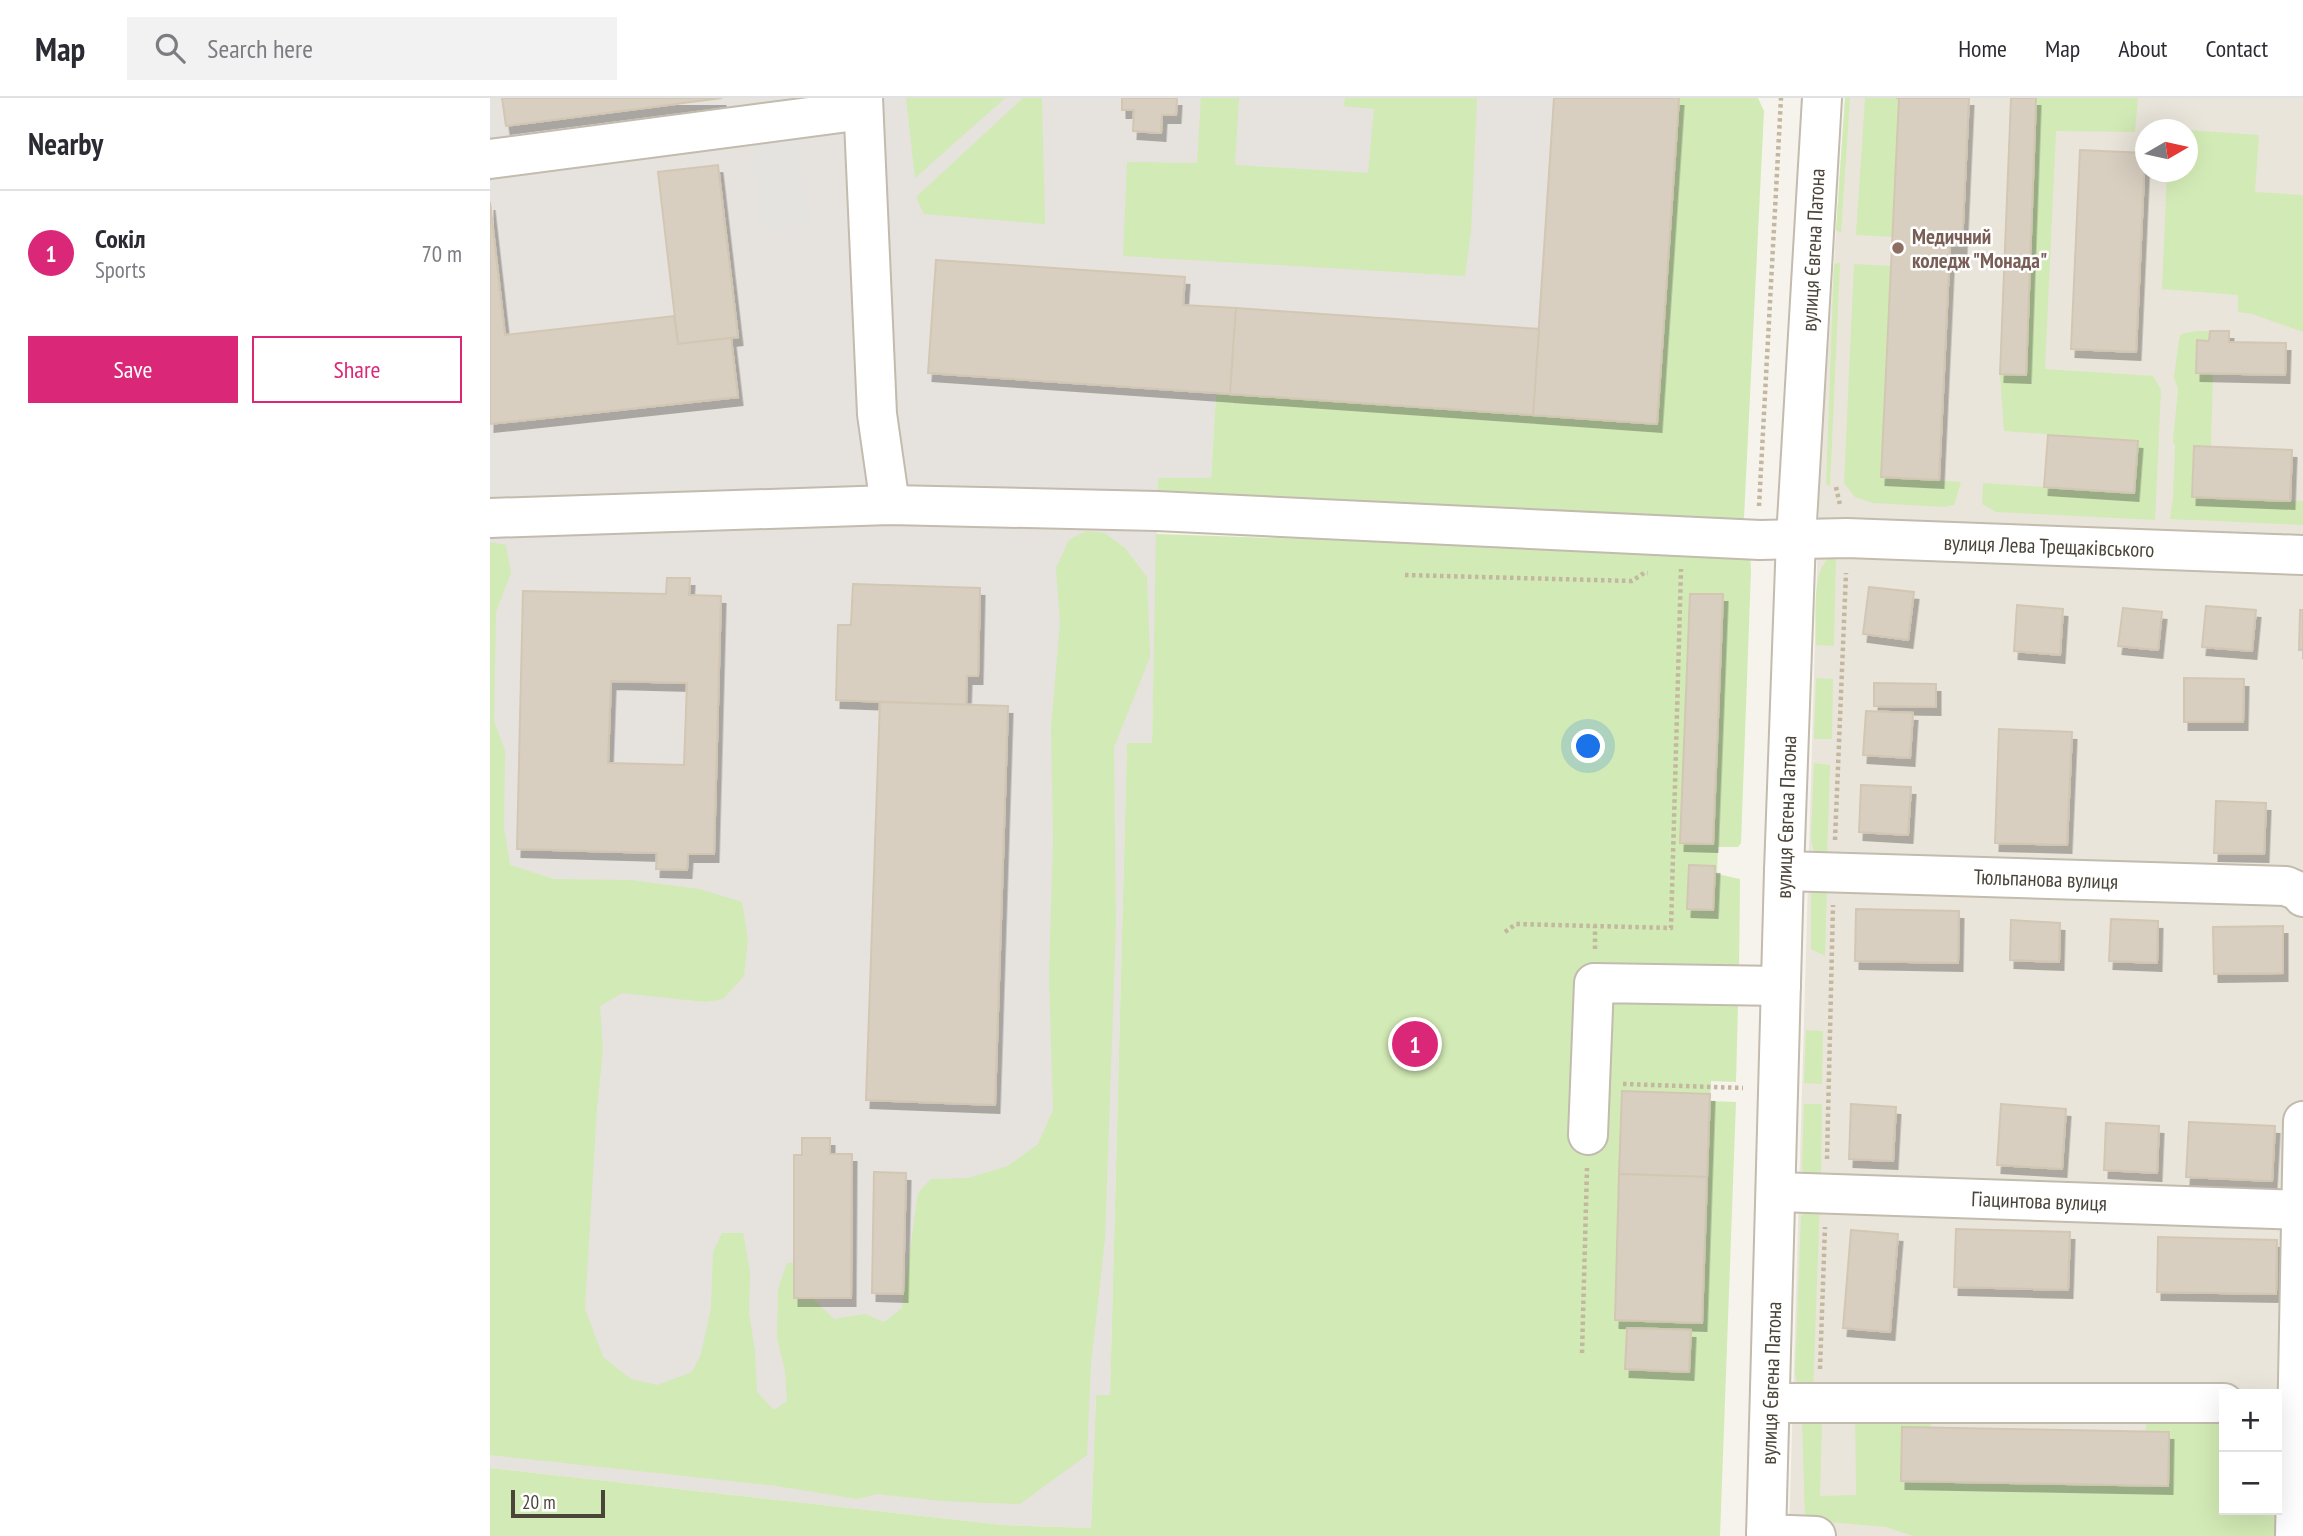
<!DOCTYPE html>
<html lang="en">
<head>
<meta charset="utf-8">
<style>
  :root { --surface:#fff; --page:#f2f2f3; --text:#2b2b33; --muted:#7c7c81; --line:#e1e1e2; --accent:#db2777 }
  body { margin:0; font-family:"PT Sans Narrow",sans-serif; background:var(--page); color:var(--text) }
  .controls { position:absolute; right:21px; bottom:21px; display:grid; overflow:hidden; border-radius:0px; box-shadow:0 7px 28px #0002 }
  .controls button { width:63px; height:63px; display:grid; place-items:center; padding:0; border:0; border-bottom:2px solid var(--line); background:var(--surface); color:var(--text); font:35px sans-serif }
  .compass { position:absolute; left:1645px; top:21px; width:63px; height:63px; border-radius:50%; background:var(--surface); box-shadow:0 7px 28px #0002; rotate:81deg }
  .scale { position:absolute; left:21px; bottom:18px; width:94px; box-sizing:border-box; padding-left:7px; border:4px solid #4b4439; border-top:0; font-size:19px; line-height:24px; white-space:nowrap; color:#4b4439; -webkit-text-stroke:5px #fff; paint-order:stroke }
  .you { position:absolute; left:1099px; top:649px; width:24px; height:24px; margin:-18px; border:5px solid #fff; border-radius:50%; background:#1a73e8; box-shadow:0 0 0 10px #1a73e833 }
  .badge { display:grid; place-items:center; width:46px; height:46px; border-radius:50%; background:var(--accent); color:#fff; font-size:23px; font-weight:700 }
  .pin { position:absolute; translate:-50% -50%; border:4px solid #fff; box-shadow:0 2px 7px #0006 }
  .list { margin:0; padding:0; list-style:none }
  h2 { display:flex; justify-content:space-between; align-items:center; height:91px; margin:0; padding:0 28px; font-size:30px }
  h2 small { font-size:23px; font-weight:400; color:var(--muted) }
  .list li { display:grid; grid-template-columns:46px 1fr auto; gap:21px; align-items:center; box-sizing:border-box; height:126px; padding:0 28px; border-top:2px solid var(--line) }
  .list b { display:block; font-size:26px; white-space:nowrap }
  .list p { margin:0; font-size:23px; white-space:nowrap; color:var(--muted) }
  .list em { font-size:23px; font-style:normal; color:var(--muted) }
  .actions { display:flex; gap:14px; padding:21px 28px }
  .actions a { flex:1; padding:16px 0; border:2px solid var(--accent); border-radius:0px; text-align:center; font-size:24px; color:var(--accent) }
  .actions .main { background:var(--accent); color:#fff }
  .icon { flex:none; width:38px; height:38px; fill:none; stroke:currentColor; stroke-width:2; stroke-linecap:round; stroke-linejoin:round }
  .map { position:relative; flex:none; width:1813px; height:1438px; overflow:hidden }
  header { display:flex; align-items:center; gap:42px; box-sizing:border-box; height:98px; padding:0 35px; background:var(--surface); border-bottom:2px solid var(--line) }
  header strong { font-size:33px }
  nav { display:flex; gap:38px; margin-inline-start:auto; font-size:24px }
  .search { width:490px; height:63px; background:var(--page); display:flex; align-items:center; gap:18px; box-sizing:border-box; padding:0 24px; border-radius:0px; color:var(--muted); font-size:26px }
  main { display:flex }
  aside { flex:1; background:var(--surface) }
  .map>svg:first-child { display:block }
  .residential { fill:#eae5da; fill-rule:evenodd }
  .industrial { fill:#e6e2dd }
  .green { fill:#d2eab5 }
  .parking { fill:#e5e3e0 }
  .building { fill:#d8cfc1; stroke:#d3c7b4; stroke-width:2; fill-rule:evenodd; filter:url(#shadow) }
  .lines { fill:none; stroke-linecap:round; stroke-linejoin:round }
  .minor-casing { stroke:#c2bbae; stroke-width:42 }
  .path { stroke:#c4b79f; stroke-width:4.5; stroke-dasharray:3.5 3.5; stroke-linecap:butt }
  .minor { stroke:#fff; stroke-width:38 }
  .education-dot { fill:#8d6e63; stroke:#fff; stroke-width:2.5 }
  .labels { text-anchor:middle; dominant-baseline:central; stroke-width:5; stroke-linejoin:round; paint-order:stroke }
  .education-label { font-size:21px; font-weight:bold; fill:#785e54; stroke:#fff; text-anchor:start }
  .street-label { font-size:21px; fill:#4b4439; stroke:#fff }
</style>
</head>
<body>
<header>
<strong>Map</strong>
<div class="search"><svg class="icon" aria-label="search" viewBox="0 0 24 24"><circle cx="10" cy="10" r="6"/><path d="M15 15l6 6"/></svg>Search here</div>
<nav><a>Home</a><a>Map</a><a>About</a><a>Contact</a></nav>
</header>
<main>
<aside>
<h2>Nearby<small></small></h2>
<ul class="list">
<li><span class="badge">1</span><div><b>Сокіл</b><p>Sports</p></div><em>70 m</em></li>
</ul>
<div class="actions"><a class="main">Save</a><a>Share</a></div>
</aside>
<div class="map">
<svg width="1813" height="1438" viewBox="0 0 1813 1438">
  <defs>
    <filter id="shadow"><feDropShadow dx="4.5" dy="8" stdDeviation="0" flood-color="#0004"/></filter>
  </defs>
  <rect width="100%" height="100%" fill="#f6f3ec"/>
  <path class="residential" d="M1355,0H1813V1438H1299L1330,372ZM1656,32H1698V74H1656ZM1734,1296H1787V1412H1734Z"/>
  <path class="industrial" d="M0,0H1189L1167,326L726,295L721,381L668,380L662,646H637L620,1298H606L601,1430L513,1427L0,1370Z"/>
  <g class="green">
    <path d="M416,0H515L425,80Z"/>
    <path d="M533,0H552L555,126L434,116L426,99Z"/>
    <path d="M711,0H749L745,67L878,75L884,11L854,8L855,0H987L981,133L975,178L633,158L637,64L707,65Z"/>
    <path d="M1189,0H1268L1274,13L1254,420L1239,427L667,403L668,380H721L726,295L1167,326Z"/>
    <path d="M1355,0H1360L1351,135L1346,132Z"/>
    <path d="M1375,0H1409L1402,139L1366,137Z"/>
    <path d="M1546,0H1648L1645,34L1566,33L1555,271L1663,278L1671,292L1665,422L1506,414L1492,406L1493,385L1644,395L1648,343L1514,333L1510,276L1536,277Z"/>
    <path d="M1698,32L1769,37L1765,94L1813,97V234L1762,216L1748,214V197L1672,191L1677,74H1698Z"/>
    <path d="M1350,165L1340,388L1336,386L1344,166Z"/>
    <path d="M1364,166L1401,168L1391,379L1471,384L1464,407L1454,409L1383,405L1365,399L1354,385Z"/>
    <path d="M1706,233H1720L1719,243L1707,242L1723,275L1721,349L1704,348L1702,399L1813,403V427L1680,421L1683,400L1685,348L1683,343L1688,291L1684,279L1689,241L1691,236Z"/>
    <path d="M596,433L615,435L635,450L657,479L660,559L624,649L626,827L615,1141L601,1266L597,1357L530,1406L451,1403L387,1396L367,1401L287,1388L0,1357V444L16,447L21,475L6,514L4,623L15,652L14,730L20,767L64,781L140,782L209,791L252,804L258,841L254,878L233,901L215,904L132,895L110,908L113,952L107,1009L95,1211L113,1259L141,1281L167,1287L202,1274L211,1256L221,1210L223,1154L232,1135H253L260,1173L259,1215L265,1253L267,1294L284,1312L297,1303L295,1273L287,1240L288,1191L297,1165L312,1164L319,1197L344,1221L375,1216L394,1224L412,1210L428,1095L441,1081L478,1080L518,1068L548,1046L563,1012L559,878L563,741L561,629L570,525L566,470L579,442Z"/>
    <path d="M666,436L1260,456L1261,472L1251,745L1248,749H1228L1227,776L1250,781L1249,874L1223,906L1248,907L1246,984L1221,983L1220,1003L1246,1004L1230,1438H0V1370L513,1427L601,1430L606,1297H620L637,645H662Z"/>
    <path d="M1346,456L1344,548L1326,547C1327,523 1319,464 1346,456Z"/>
    <path d="M1326,580L1343,581L1342,641H1324Z"/>
    <path d="M1324,665L1340,667L1337,762L1325,756L1321,742Z"/>
    <path d="M1337,787L1335,858L1321,851V794L1328,788Z"/>
    <path d="M1316,932L1333,933L1332,986L1314,985Z"/>
    <path d="M1314,1006H1332L1331,1085L1316,1077L1312,1071Z"/>
    <path d="M1330,1104L1323,1294L1307,1286L1305,1276L1311,1119L1316,1110Z"/>
    <path d="M1365,1310L1441,1311V1330H1412L1411,1383L1678,1388L1679,1338L1671,1334L1656,1333V1314L1734,1316V1412H1787V1320L1795,1329L1796,1438H1423L1396,1429L1315,1422L1312,1321L1329,1319L1332,1325L1330,1398L1366,1397Z"/>
  </g>
  <path class="parking" d="M309,41L319,128L272,133L262,46Z"/>
  <g class="building">
    <path d="M12,0H232L16,28Z"/>
    <path d="M632,0H687L686,17H672L671,35L643,33L644,12H632Z"/>
    <path d="M1064,0H1189L1167,326L1043,317Z"/>
    <path d="M1406,0H1479L1472,148L1460,147L1449,382L1391,379L1409,0Z"/>
    <path d="M1521,0H1546L1536,277L1510,276Z"/>
    <path d="M1590,52L1655,55L1646,254L1581,251Z"/>
    <path d="M228,67L248,239L188,246L168,74Z"/>
    <path d="M0,104L15,237L184,218L188,246L241,240L248,299L0,326Z"/>
    <path d="M446,162L695,179L693,207L746,210L740,296L438,275Z"/>
    <path d="M746,210L1049,231L1043,317L740,296Z"/>
    <path d="M1720,233H1739V244L1796,245L1795,277L1706,275L1707,242L1719,243Z"/>
    <path d="M1558,337L1648,343L1644,395L1554,389Z"/>
    <path d="M1704,348L1802,352L1800,403L1702,399Z"/>
    <path d="M177,480H200L199,497L231,498L224,756H198L197,772L166,771L167,755L27,751L33,493L176,496ZM121,583L197,585L194,667L118,665Z"/>
    <path d="M363,486L490,490L488,578H477L476,607L346,602L348,527H361Z"/>
    <path d="M1379,489L1424,494L1418,542L1373,536Z"/>
    <path d="M1200,496H1233L1223,746L1190,745Z"/>
    <path d="M1527,507L1573,511L1570,557L1524,553Z"/>
    <path d="M1716,508L1766,512L1762,553L1712,549Z"/>
    <path d="M1633,510L1672,514L1668,552L1628,548Z"/>
    <path d="M1810,512H1813V552H1809Z"/>
    <path d="M1694,580L1754,581L1753,624H1694Z"/>
    <path d="M1384,585L1446,586V609L1384,608Z"/>
    <path d="M390,604L518,608L505,1007L376,1002Z"/>
    <path d="M1376,613L1423,615L1420,660L1373,657Z"/>
    <path d="M1509,631L1582,634L1577,747L1505,745Z"/>
    <path d="M1371,687L1421,689L1418,737L1369,734Z"/>
    <path d="M1726,703L1776,705L1774,756L1724,755Z"/>
    <path d="M1199,767L1225,768L1223,812L1197,811Z"/>
    <path d="M1366,811L1469,813L1468,865L1365,863Z"/>
    <path d="M1621,821L1668,823L1667,865L1619,863Z"/>
    <path d="M1521,822L1570,825L1569,864L1520,862Z"/>
    <path d="M1793,828V875L1724,876L1723,829Z"/>
    <path d="M1132,993L1220,996L1217,1079L1129,1076Z"/>
    <path d="M1361,1006L1406,1009L1403,1063L1359,1061Z"/>
    <path d="M1511,1006L1576,1011L1572,1071L1507,1067Z"/>
    <path d="M1699,1024L1785,1028L1782,1083L1696,1079Z"/>
    <path d="M1616,1025L1669,1028L1667,1075L1614,1072Z"/>
    <path d="M312,1040H340V1056H362L361,1200H304V1057H312Z"/>
    <path d="M384,1074L416,1075L413,1196L382,1195Z"/>
    <path d="M1129,1076L1217,1079L1212,1225L1125,1222Z"/>
    <path d="M1466,1131L1580,1134L1578,1192L1464,1189Z"/>
    <path d="M1361,1132L1408,1136L1400,1234L1353,1230Z"/>
    <path d="M1668,1139L1787,1142L1786,1196L1667,1194Z"/>
    <path d="M1137,1230L1201,1232L1199,1274L1135,1271Z"/>
    <path d="M1412,1329L1679,1334L1678,1388L1411,1383Z"/>
  </g>
  <g class="lines">
    <defs>
      <g id="minor">
        <path d="M373,0L387,316L400,407"/>
        <path d="M0,61L373,12"/>
        <path d="M0,420L400,407L667,413L1270,442L1357,440L1813,457"/>
        <path d="M1294,773L1796,788L1812,795L1813,799"/>
        <path d="M1098,1037L1104,885L1291,888"/>
        <path d="M1287,1094L1811,1112"/>
        <path d="M1280,1305H1734"/>
        <path d="M1276,1436L1326,1438"/>
        <path d="M1276,1438L1294,773L1306,440L1332,0"/>
        <path d="M1805,1438L1813,1023"/>
      </g>
    </defs>
    <use href="#minor" class="minor-casing"/>
    <g class="path">
      <path d="M1346,389L1350,407"/>
      <path d="M1269,408L1291,0"/>
      <path d="M915,477L1142,483L1154,475H1158"/>
      <path d="M1345,742L1356,475"/>
      <path d="M1015,834L1026,826L1181,830L1191,471"/>
      <path d="M1105,851V828"/>
      <path d="M1133,986L1253,990"/>
      <path d="M1337,1061L1343,807"/>
      <path d="M1092,1255L1097,1070"/>
      <path d="M1330,1271L1335,1129"/>
    </g>
    <use href="#minor" class="minor"/>
  </g>
  <circle class="education-dot" cx="1408" cy="150" r="7"/>
  <g class="labels">
    <g class="education-label">
      <text x="1422" y="138">Медичний<tspan x="1422" dy="24">коледж "Монада"</tspan></text>
    </g>
    <g class="street-label">
      <text transform="translate(1323 152) rotate(-87)">вулиця Євгена Патона</text>
      <text transform="translate(1559 448) rotate(2)">вулиця Лева Трещаківського</text>
      <text transform="translate(1296 719) rotate(-88)">вулиця Євгена Патона</text>
      <text transform="translate(1556 781) rotate(2)">Тюльпанова вулиця</text>
      <text transform="translate(1549 1103) rotate(2)">Гіацинтова вулиця</text>
      <text transform="translate(1281 1285) rotate(-88)">вулиця Євгена Патона</text>
    </g>
  </g>
</svg>
<div class="controls">
<button>+</button>
<button>−</button>
</div>
<svg class="compass" viewBox="-18 -18 36 36"><path d="M0-13l5 13h-10z" fill="#e53935"/><path d="M0 13l5-13h-10z" fill="#7c7c81"/></svg>
<div class="scale">20 m</div>
<div class="you"></div>
<div class="pin badge" style="left:925px;top:946px">1</div>
</div>
</main>
</body>
</html>
